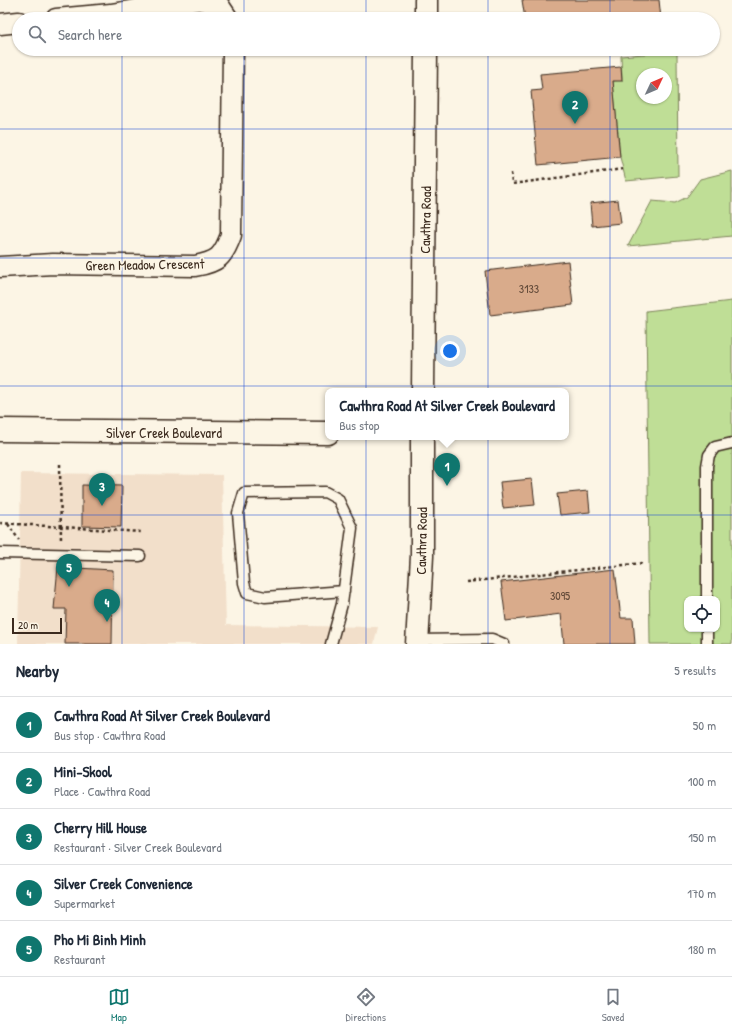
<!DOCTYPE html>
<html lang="en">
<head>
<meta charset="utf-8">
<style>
  :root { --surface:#fff; --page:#f2f2f3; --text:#1f2937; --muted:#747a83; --line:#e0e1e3; --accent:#0f766e }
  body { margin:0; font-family:"Patrick Hand",sans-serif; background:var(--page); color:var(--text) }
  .controls { position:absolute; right:12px; bottom:12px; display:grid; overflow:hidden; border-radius:8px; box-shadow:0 1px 3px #0004 }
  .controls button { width:36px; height:36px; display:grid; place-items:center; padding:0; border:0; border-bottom:1px solid var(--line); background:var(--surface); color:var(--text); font:20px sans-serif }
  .compass { position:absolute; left:636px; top:68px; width:36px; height:36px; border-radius:50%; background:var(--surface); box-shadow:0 1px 3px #0004; rotate:46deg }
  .scale { position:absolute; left:12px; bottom:10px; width:50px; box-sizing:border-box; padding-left:4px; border:2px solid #3b2a1e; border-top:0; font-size:11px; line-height:14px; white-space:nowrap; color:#3b2a1e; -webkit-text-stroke:3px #fcf5e5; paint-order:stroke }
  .you { position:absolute; left:450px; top:351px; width:14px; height:14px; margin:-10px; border:3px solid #fff; border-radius:50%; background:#1a73e8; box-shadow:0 0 0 6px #1a73e833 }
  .badge { display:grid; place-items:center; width:26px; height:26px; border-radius:50%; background:var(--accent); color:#fff; font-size:13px; font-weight:700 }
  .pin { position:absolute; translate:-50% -33px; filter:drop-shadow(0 1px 2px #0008) }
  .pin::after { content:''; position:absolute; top:21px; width:14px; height:12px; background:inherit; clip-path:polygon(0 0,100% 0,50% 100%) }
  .popup { position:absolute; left:325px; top:388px; width:244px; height:52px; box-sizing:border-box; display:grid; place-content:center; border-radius:8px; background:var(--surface); filter:drop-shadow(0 1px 3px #0005); font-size:13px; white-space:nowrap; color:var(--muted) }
  .popup b { font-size:15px; color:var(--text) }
  .popup::after { content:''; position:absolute; left:50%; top:100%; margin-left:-8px; border:8px solid transparent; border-top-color:var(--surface) }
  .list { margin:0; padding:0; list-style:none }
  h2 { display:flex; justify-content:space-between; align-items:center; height:52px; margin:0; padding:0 16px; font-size:17px }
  h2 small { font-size:13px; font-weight:400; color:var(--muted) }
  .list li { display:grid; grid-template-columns:26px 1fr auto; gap:12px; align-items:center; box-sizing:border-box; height:56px; padding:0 16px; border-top:1px solid var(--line) }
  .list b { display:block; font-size:15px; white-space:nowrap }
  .list p { margin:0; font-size:13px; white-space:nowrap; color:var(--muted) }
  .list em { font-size:13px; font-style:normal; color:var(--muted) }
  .icon { flex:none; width:22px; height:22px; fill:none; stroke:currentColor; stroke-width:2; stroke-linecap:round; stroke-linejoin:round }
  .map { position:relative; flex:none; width:732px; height:644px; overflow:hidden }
  .search { position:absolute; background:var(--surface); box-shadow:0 1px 3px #0004; left:12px; right:12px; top:12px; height:44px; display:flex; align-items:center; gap:10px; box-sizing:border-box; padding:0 14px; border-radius:22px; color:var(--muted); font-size:15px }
  .sheet { height:332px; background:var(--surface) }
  nav { display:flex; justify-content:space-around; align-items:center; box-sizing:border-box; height:56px; border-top:1px solid var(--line); background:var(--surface); font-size:11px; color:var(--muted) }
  nav a { display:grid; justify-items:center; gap:2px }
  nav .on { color:var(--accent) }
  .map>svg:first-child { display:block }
  .built { fill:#f2dfca }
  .green { fill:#bfde96; stroke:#7d845a; fill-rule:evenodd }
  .building { fill:#d9ab8b; stroke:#3b2a1e }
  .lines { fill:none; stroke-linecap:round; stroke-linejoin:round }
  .lane-casing { stroke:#3b2a1e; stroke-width:13 }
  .street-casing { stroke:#3b2a1e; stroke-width:23 }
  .secondary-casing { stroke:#3b2a1e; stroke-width:25 }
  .path { stroke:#3b2a1e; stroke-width:2.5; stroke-dasharray:3 3; stroke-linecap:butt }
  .lane { stroke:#fcf5e5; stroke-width:10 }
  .street { stroke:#fcf5e5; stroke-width:20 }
  .secondary { stroke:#fcf5e5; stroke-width:22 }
  .grid { fill:none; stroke:#1d4ed8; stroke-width:1; stroke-opacity:0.55 }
  .labels { text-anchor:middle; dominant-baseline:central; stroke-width:3.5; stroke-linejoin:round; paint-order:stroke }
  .number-label { font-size:12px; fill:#624a39 }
  .street-label { font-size:14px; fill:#3b2a1e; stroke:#fcf5e5 }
</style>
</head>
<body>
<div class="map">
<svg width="732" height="644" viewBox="0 0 732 644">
  <rect width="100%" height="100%" fill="#fcf5e5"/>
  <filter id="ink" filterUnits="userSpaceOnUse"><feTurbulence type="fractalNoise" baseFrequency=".025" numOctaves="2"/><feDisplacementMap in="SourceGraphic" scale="8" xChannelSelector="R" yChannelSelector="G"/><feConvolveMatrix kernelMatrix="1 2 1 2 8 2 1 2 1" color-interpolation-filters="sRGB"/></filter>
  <g filter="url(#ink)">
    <path class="built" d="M21,473L222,475L226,625L378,627L374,644H18Z"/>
    <g class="green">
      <path d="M677,51L678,176L626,181L620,157L613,81L622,80L621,56ZM642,74H666V98H642Z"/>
      <path d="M732,171V236L628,246L652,201L675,203L687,197L700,179Z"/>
      <path d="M732,301V644H650L646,311ZM687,599H717V629H687Z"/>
    </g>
    <g class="building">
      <path d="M522,0H659L661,19H525Z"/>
      <path d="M621,67L622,81H613L620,157L538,165L531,91L542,90L540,74Z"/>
      <path d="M618,200L621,223L592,226L590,203Z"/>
      <path d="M568,261L573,305L490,315L485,271Z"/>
      <path d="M532,479L535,505L503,508L500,482Z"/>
      <path d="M82,485L122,486L121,527L82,526Z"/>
      <path d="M588,491L590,512L560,515L557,494Z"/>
      <path d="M58,567L113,570L112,644H65L66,609H54Z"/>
      <path d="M615,569L621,618H633L635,644H564L561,614L506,621L501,582Z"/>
    </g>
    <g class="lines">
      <defs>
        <g id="lane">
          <path d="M0,553L140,556"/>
          <path d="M707,599V466L709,455L715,447L732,443"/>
          <path d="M707,629V644"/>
          <path d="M417,640L492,639L504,644"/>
          <path d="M331,644L342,604L352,528L338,499L325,492L244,493L238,513L244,583L247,593L265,597L344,591"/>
        </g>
        <g id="street">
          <path d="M201,0L218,4L228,19"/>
          <path d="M56,19L111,14L198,0"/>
          <path d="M0,24L19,22"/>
          <path d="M0,267L53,264L195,266C218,262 223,257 231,235L233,49"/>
        </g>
        <g id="secondary">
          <path d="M426,0V19"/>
          <path d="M423,391L426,49"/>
          <path d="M0,430L328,433"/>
          <path d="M417,644L422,556V437"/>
        </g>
      </defs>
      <use href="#lane" class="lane-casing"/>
      <use href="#street" class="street-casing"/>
      <use href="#secondary" class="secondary-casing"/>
      <g class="path">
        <path d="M511,173L512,184L623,169"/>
        <path d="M60,464L61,542"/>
        <path d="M0,523L141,532"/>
        <path d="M8,524L19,540"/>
        <path d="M466,582L643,563"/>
      </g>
      <use href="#lane" class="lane"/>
      <use href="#street" class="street"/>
      <use href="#secondary" class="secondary"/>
    </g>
  </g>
  <path class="grid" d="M122,0V19M244,0V19M366,0V19M488,0V19M610,0V19M122,49V644M244,49V644M366,49V644M488,49V644M610,49V644M0,129H732M0,258H732M0,386H732M0,515H732"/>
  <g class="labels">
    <g class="number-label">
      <text x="529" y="288">3133</text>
      <text x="560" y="595">3095</text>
    </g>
    <g class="street-label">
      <text transform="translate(425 220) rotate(-89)">Cawthra Road</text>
      <text transform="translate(145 264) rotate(-1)">Green Meadow Crescent</text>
      <text x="164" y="432">Silver Creek Boulevard</text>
      <text transform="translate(421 541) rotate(-89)">Cawthra Road</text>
    </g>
  </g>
</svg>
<div class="controls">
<button><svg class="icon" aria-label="locate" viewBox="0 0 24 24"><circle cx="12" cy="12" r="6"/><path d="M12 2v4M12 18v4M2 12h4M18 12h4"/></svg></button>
</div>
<svg class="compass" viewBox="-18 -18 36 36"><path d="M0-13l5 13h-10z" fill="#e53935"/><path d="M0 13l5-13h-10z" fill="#747a83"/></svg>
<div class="scale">20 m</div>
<div class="you"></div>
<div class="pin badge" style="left:447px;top:486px">1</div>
<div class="popup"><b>Cawthra Road At Silver Creek Boulevard</b>Bus stop</div>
<div class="pin badge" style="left:575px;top:124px">2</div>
<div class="pin badge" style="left:102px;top:506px">3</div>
<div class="pin badge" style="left:107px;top:622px">4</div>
<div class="pin badge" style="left:69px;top:587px">5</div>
<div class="search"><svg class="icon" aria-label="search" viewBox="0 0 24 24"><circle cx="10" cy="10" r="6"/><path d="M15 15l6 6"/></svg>Search here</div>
</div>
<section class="sheet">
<h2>Nearby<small>5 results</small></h2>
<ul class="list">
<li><span class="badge">1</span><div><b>Cawthra Road At Silver Creek Boulevard</b><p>Bus stop · Cawthra Road</p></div><em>50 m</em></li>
<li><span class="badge">2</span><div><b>Mini-Skool</b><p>Place · Cawthra Road</p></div><em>100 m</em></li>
<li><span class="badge">3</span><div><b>Cherry Hill House</b><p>Restaurant · Silver Creek Boulevard</p></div><em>150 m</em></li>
<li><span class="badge">4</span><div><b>Silver Creek Convenience</b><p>Supermarket</p></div><em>170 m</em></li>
<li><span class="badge">5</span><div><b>Pho Mi Binh Minh</b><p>Restaurant</p></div><em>180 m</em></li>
</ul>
</section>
<nav>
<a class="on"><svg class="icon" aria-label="map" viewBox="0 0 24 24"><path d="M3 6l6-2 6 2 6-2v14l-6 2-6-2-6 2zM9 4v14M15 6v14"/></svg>Map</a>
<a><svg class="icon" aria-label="directions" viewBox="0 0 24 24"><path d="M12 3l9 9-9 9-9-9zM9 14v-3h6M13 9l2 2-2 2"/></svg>Directions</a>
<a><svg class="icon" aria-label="saved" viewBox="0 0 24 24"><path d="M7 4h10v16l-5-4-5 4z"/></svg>Saved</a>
</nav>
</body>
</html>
